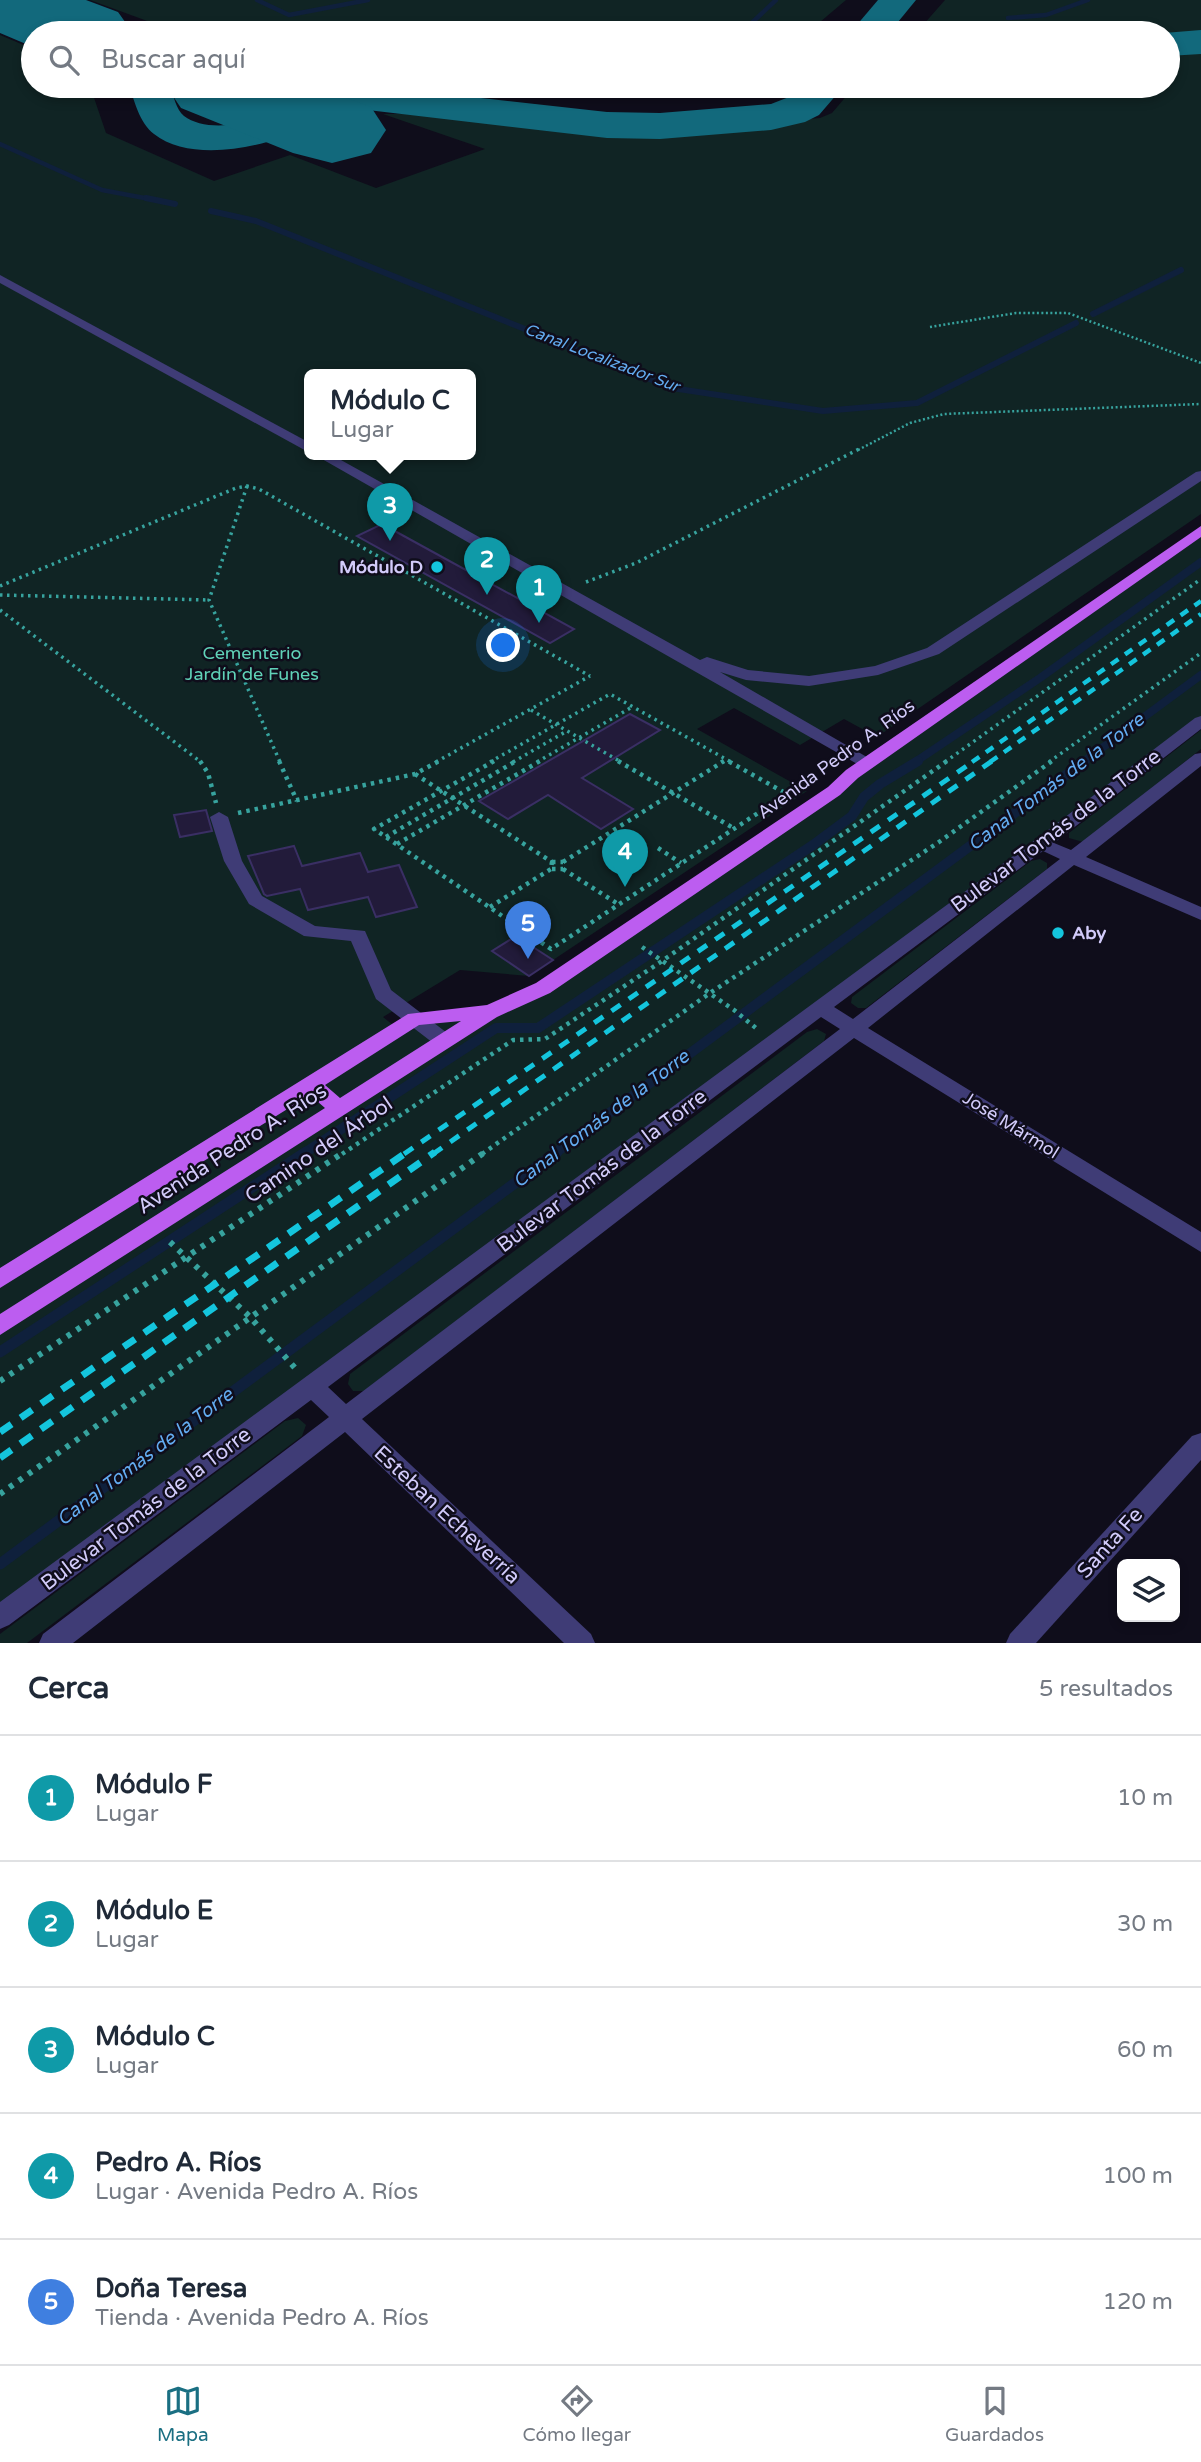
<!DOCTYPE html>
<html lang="es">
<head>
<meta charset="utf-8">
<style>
  :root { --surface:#fff; --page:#f2f2f3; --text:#1f2937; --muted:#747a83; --line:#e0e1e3; --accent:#1a6f82 }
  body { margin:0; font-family:"Varela Round",sans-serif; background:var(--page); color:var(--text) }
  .controls { position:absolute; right:21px; bottom:21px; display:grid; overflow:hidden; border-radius:10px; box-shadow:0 4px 10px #0003 }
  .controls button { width:63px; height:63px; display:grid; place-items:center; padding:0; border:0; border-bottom:2px solid var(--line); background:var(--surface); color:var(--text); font:35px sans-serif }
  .you { position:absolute; left:504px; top:646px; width:24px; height:24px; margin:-18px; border:5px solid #fff; border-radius:50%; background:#1a73e8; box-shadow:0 0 0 10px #1a73e833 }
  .badge { display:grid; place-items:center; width:46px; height:46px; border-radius:50%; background:var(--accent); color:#fff; font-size:23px; font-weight:700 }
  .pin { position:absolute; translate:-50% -58px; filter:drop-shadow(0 2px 4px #0008) }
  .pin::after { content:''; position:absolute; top:37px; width:24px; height:21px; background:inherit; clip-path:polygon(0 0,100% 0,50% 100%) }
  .popup { position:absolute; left:304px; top:369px; width:172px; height:91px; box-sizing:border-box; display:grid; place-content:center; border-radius:10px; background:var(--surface); filter:drop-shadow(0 2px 5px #0005); font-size:23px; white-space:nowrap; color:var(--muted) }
  .popup b { font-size:26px; color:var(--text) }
  .popup::after { content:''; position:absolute; left:50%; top:100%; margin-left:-14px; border:14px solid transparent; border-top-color:var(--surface) }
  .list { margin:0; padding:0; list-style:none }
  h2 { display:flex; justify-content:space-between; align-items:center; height:91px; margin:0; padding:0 28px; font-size:30px }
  h2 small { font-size:23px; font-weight:400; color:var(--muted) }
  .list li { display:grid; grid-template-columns:46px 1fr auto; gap:21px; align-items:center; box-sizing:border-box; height:126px; padding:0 28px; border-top:2px solid var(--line) }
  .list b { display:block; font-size:26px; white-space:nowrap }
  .list p { margin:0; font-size:23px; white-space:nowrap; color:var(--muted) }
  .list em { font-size:23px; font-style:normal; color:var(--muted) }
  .icon { flex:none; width:38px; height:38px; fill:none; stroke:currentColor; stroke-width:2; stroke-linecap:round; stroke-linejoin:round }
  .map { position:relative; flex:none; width:1201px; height:1643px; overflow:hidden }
  .search { position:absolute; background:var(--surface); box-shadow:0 4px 10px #0003; left:21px; right:21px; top:21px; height:77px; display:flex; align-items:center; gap:18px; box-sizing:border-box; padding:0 24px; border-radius:38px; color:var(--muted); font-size:26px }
  .sheet { height:721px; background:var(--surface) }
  nav { display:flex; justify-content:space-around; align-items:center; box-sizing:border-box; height:98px; border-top:2px solid var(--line); background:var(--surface); font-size:19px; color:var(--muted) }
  nav a { display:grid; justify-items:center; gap:4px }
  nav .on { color:var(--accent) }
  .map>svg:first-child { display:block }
  .green { fill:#102424; fill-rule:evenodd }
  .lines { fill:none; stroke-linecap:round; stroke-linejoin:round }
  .stream-far4 { stroke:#0f203c; stroke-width:4.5 }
  .stream-far3 { stroke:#0f203c; stroke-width:6 }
  .stream-far2 { stroke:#0f203c; stroke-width:8 }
  .stream-far1 { stroke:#0f203c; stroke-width:10 }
  .stream { stroke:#0f203c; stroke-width:11 }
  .taxiway { fill:#12697c; fill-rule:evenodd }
  .runway { fill:#12697c; fill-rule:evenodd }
  .building { fill:#221b3a; stroke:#3a2f64; stroke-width:2 }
  .path-far3 { stroke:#37a39e; stroke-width:2.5; stroke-dasharray:2 2.5; stroke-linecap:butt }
  .path-far2 { stroke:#37a39e; stroke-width:3.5; stroke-dasharray:2.5 4.5; stroke-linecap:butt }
  .path-far1 { stroke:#37a39e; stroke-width:4.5; stroke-dasharray:3.5 5; stroke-linecap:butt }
  .path { stroke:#37a39e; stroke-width:6; stroke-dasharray:4.5 7; stroke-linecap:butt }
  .minor { fill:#3f3c76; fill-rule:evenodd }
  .major { fill:#bc5df0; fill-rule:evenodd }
  .rail-far2 { stroke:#14c5dd; stroke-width:4.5; stroke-dasharray:9 8; stroke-linecap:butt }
  .rail-far1 { stroke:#14c5dd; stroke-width:5; stroke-dasharray:11 10; stroke-linecap:butt }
  .rail { stroke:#14c5dd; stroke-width:7; stroke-dasharray:14 11; stroke-linecap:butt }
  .poi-dot { fill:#14c5dd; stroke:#0f0d1b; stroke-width:2.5 }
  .labels { text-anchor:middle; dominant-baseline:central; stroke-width:5; stroke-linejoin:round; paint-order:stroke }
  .far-water-label { font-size:16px; font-style:italic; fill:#63acf1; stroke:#0f0d1b }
  .poi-label { font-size:18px; font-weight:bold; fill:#d2cbfa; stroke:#0f0d1b; text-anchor:end }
  .park-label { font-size:18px; fill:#60d2b8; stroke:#0f0d1b }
  .street-label { font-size:18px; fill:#d2cbfa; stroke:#0f0d1b }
  .water-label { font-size:19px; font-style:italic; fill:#63acf1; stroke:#0f0d1b }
  .near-street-label { font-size:21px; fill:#d2cbfa; stroke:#0f0d1b }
</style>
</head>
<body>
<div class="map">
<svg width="1201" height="1643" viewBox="0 0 1201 1643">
  <rect width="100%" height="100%" fill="#0f0d1b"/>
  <g class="green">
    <path d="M90,0H846L807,33H180Z"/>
    <path d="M945,0H1201V35L1168,37V33H916Z"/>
    <path d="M0,35L33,49V86H90L106,133L214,181L290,155L376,188L485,149L383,114H427L647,133L820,118L832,113L855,86H1168V50L1201,47V514L877,737L844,719L800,745L734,708L697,729L807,791L529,976L460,970L383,1017L398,1029L490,1012L543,988L1201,530V721L0,1617ZM310,375H471V455H310Z"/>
    <path d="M1201,730V749L1083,842L1069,838V833Z"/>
    <path d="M1040,859L1047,863V869L866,1008H858L851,1003L852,997L1031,861Z"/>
    <path d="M817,1029L826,1034L824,1041L364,1391H353L348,1384L350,1374L807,1032Z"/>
    <path d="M298,1418L306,1425L302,1436L27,1643H0V1634L285,1421Z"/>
  </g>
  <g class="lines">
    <g class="stream-far4">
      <path d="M257,0L289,15L368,0"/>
      <path d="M1008,18L1046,15L1088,0"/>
      <path d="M741,33L776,0"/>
      <path d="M0,144L102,190L155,200"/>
    </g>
    <g class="stream-far3">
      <path d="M146,198L175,204"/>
      <path d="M211,211L256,221L672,388L823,411L917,403L1076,323"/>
      <path d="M1093,314L1181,270"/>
    </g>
    <g class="stream-far2">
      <path d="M915,762L1040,678L1201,562"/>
      <path d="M1083,762L1201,675"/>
    </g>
    <g class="stream-far1">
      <path d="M303,1154L496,1028H538L813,845L852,816L864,797L880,784L918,761"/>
      <path d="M554,1154L1085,761"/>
    </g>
    <g class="stream">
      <path d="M0,1352L306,1152"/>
      <path d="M0,1564L557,1152"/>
    </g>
    <g class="taxiway">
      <path d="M878,0H916L889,33H850Z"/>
      <path d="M1201,30V54L1168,56V33H1164Z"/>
      <path d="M129,86H169C174,95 176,110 184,116C206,133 258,126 273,104L287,101L256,95L250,86L411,87L427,92L607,112L660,113L771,104L789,97L801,86H844L819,115L805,122L771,130L660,139L607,138L291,101L303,104L309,113L301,129C264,148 190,163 154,134C139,122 135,102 129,86Z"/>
    </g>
    <g class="runway">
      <path d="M0,0H86L118,12L133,33H33V47L0,33Z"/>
      <path d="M166,86H313L371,107L386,130L371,153L332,163L293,153L181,108Z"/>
    </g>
  </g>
  <g class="building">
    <path d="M382,524L433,552L574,629L550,643L357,536Z"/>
    <path d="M630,714L660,730L582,778L633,809L601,829L548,795L508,819L479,801Z"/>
    <path d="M206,810L212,831L180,837L174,815Z"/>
    <path d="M294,846L302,866L360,853L368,872L399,865L417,907L376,917L368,897L308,910L300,889L267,896L264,894L248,856Z"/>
    <path d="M516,936L553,960L529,976L492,951Z"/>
  </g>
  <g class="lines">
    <g class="path-far3">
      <path d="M930,327L1016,313H1068L1201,363"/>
      <path d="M858,450L910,423L944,414L1201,404"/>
    </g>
    <g class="path-far2">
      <path d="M247,486L209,600L280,762"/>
      <path d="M586,582L636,563L861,448"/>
      <path d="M0,586L236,488L247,486L259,489L590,676"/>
      <path d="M0,595L209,600"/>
      <path d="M0,610L201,762"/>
      <path d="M531,710L621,762"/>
      <path d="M436,762L590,676"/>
      <path d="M490,762L610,694L731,762"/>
      <path d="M513,762L567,731"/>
      <path d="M537,762L632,707"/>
      <path d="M721,762L725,760"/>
      <path d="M945,762L1201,579"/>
      <path d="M1049,762L1201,653"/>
    </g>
    <g class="path-far1">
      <path d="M200,761L208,773L216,803"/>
      <path d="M279,761L297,801"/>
      <path d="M494,761L374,829L551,949L787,794L728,761"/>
      <path d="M618,761L735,829"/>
      <path d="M415,774L552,862"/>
      <path d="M238,813L415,774L439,761"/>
      <path d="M386,837L516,761"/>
      <path d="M397,844L540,761"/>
      <path d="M658,848L681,863"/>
      <path d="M552,862H563V869H551Z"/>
      <path d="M563,862L724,761"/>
      <path d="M563,869L618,904"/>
      <path d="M490,907L551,869"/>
      <path d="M642,947L734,1010L757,1029"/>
      <path d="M342,1154L513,1040L545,1039L662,961L947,761"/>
      <path d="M482,1154L710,993L939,842L1052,761"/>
    </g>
    <g class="path">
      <path d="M170,1242L250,1317L295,1368"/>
      <path d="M0,1381L344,1152"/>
      <path d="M0,1494L485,1152"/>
    </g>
    <g class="minor">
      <path d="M0,275L310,443V453L0,283Z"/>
      <path d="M315,455H332L700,660L707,657L748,670L809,676L875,666L927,648L1196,472L1201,471V481L939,654L878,675L809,686L746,680L720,672L872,760L874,764L872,768L866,769Z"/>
      <path d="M1201,716V729L1054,843L1071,850L1195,754L1201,753V766L1086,857L1201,907V920L1074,865L868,1028L1201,1232V1252L854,1038L362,1419L591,1634L595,1643H564L345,1432L73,1643H39L43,1634L329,1417L311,1400L9,1625L0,1629V1602L1035,840L1195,718ZM1043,851L1060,859L853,1019L834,1007ZM821,1017L840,1029L346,1404L328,1387Z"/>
      <path d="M219,812L228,817L242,861L262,896L315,926L365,931L391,990L451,1036L454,1041L451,1046H437L376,999L351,941L304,936L249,904L224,861L210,817Z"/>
      <path d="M1201,1433V1460L1036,1643H1006L1010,1634L1192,1436Z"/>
    </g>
    <path class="major" d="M1201,526V537L858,778L840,795L550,993L497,1017L0,1335V1314L325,1108L310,1095L0,1288V1268L408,1014L487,1005L536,983L828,787L846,770ZM461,1021L340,1098L325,1085L419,1025Z"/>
    <g class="rail-far2">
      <path d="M972,762L1201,601"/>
      <path d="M990,762L1201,614"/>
    </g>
    <g class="rail-far1">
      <path d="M404,1154L974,761"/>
      <path d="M433,1154L992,761"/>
    </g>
    <g class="rail">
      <path d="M0,1432L407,1152"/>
      <path d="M0,1458L435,1152"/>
    </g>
  </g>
  <g class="poi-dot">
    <circle cx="437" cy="567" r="7"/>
    <circle cx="1058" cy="933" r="7"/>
  </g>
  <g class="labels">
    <g class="far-water-label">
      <text transform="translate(602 358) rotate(21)">Canal Localizador Sur</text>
    </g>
    <g class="poi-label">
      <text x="423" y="567">Módulo D</text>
      <text x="1072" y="933" text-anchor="start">Aby</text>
    </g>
    <g class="park-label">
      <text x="252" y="653">Cementerio<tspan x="252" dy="21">Jardín de Funes</tspan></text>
    </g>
    <g class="street-label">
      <text transform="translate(836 759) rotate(-36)">Avenida Pedro A. Ríos</text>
      <text transform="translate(1011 1125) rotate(32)">José Mármol</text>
    </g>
    <g class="water-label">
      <text transform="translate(1056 782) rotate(-37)">Canal Tomás de la Torre</text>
      <text transform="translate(601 1119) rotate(-37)">Canal Tomás de la Torre</text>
      <text transform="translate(145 1457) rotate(-37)">Canal Tomás de la Torre</text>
    </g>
    <g class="near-street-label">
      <text transform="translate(1056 831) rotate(-37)">Bulevar Tomás de la Torre</text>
      <text transform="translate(232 1149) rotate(-33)">Avenida Pedro A. Ríos</text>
      <text transform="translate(319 1150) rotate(-34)">Camino del Árbol</text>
      <text transform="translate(602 1171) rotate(-37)">Bulevar Tomás de la Torre</text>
      <text transform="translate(146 1509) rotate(-37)">Bulevar Tomás de la Torre</text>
      <text transform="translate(447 1515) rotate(43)">Esteban Echeverría</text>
      <text transform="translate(1110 1543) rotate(-48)">Santa Fe</text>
    </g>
  </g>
</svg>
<div class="controls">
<button><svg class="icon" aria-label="layers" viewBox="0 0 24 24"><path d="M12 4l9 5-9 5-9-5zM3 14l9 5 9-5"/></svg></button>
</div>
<div class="you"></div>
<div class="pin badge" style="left:539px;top:623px;background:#0f9aa8">1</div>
<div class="pin badge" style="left:487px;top:595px;background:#0f9aa8">2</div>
<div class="pin badge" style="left:390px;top:541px;background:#0f9aa8">3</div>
<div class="popup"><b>Módulo C</b>Lugar</div>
<div class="pin badge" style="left:625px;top:887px;background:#0f9aa8">4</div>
<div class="pin badge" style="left:528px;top:959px;background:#3f7fe0">5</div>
<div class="search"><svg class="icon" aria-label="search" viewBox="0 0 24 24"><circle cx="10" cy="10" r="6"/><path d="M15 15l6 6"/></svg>Buscar aquí</div>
</div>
<section class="sheet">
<h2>Cerca<small>5 resultados</small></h2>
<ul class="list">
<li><span class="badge" style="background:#0f9aa8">1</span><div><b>Módulo F</b><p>Lugar</p></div><em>10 m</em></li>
<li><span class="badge" style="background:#0f9aa8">2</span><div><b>Módulo E</b><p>Lugar</p></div><em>30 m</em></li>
<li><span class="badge" style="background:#0f9aa8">3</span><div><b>Módulo C</b><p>Lugar</p></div><em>60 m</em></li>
<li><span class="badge" style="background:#0f9aa8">4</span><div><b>Pedro A. Ríos</b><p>Lugar · Avenida Pedro A. Ríos</p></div><em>100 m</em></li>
<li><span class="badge" style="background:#3f7fe0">5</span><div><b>Doña Teresa</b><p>Tienda · Avenida Pedro A. Ríos</p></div><em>120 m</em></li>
</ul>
</section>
<nav>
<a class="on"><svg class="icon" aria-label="map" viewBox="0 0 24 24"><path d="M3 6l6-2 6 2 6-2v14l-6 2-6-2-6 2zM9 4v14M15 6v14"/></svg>Mapa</a>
<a><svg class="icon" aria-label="directions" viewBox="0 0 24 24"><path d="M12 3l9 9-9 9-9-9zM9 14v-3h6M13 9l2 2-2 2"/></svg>Cómo llegar</a>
<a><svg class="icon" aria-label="saved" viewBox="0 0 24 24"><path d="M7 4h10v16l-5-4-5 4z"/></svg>Guardados</a>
</nav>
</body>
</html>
